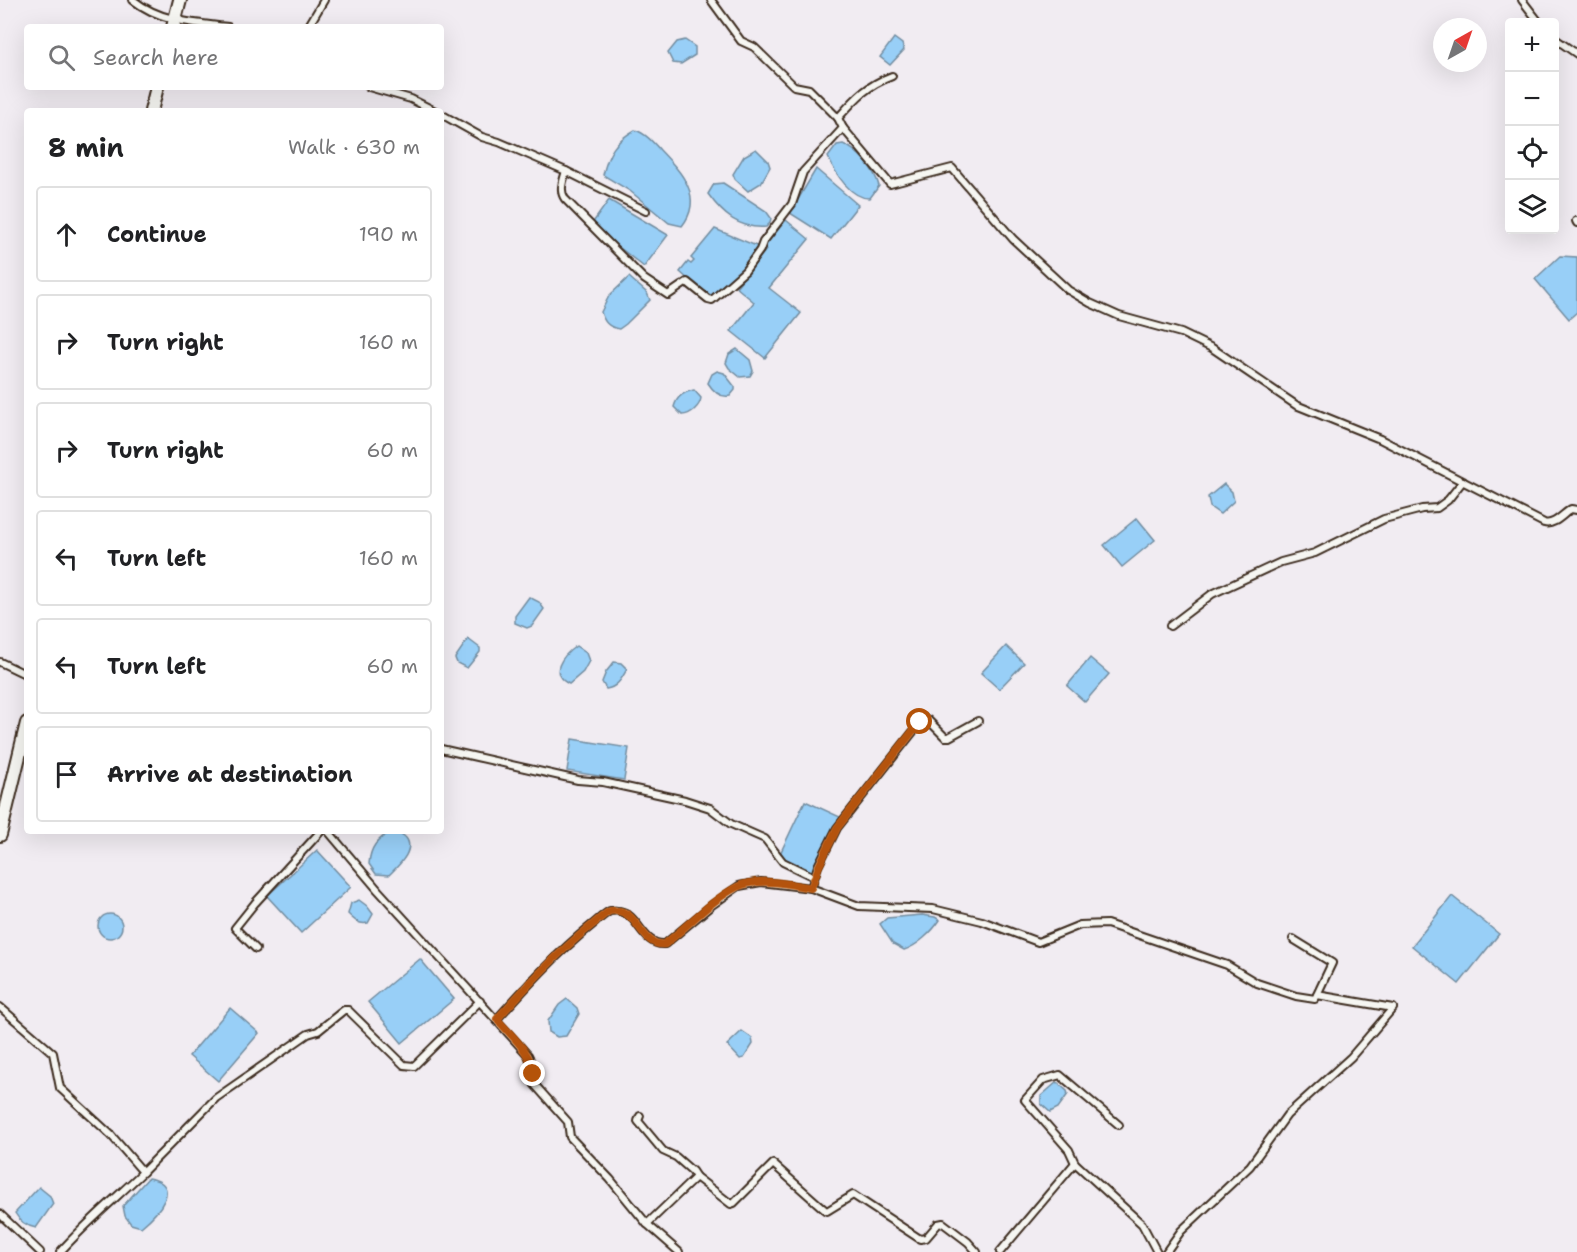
<!DOCTYPE html>
<html lang="en">
<head>
<meta charset="utf-8">
<style>
  :root { --surface:#fff; --page:#f6f6f6; --text:#202124; --muted:#757577; --line:#e0e0e0 }
  body { margin:0; font-family:"Shantell Sans",sans-serif; background:var(--page); color:var(--text) }
  .controls { position:absolute; right:18px; top:18px; display:grid; overflow:hidden; border-radius:6px; box-shadow:0 6px 24px #0002 }
  .controls button { width:54px; height:54px; display:grid; place-items:center; padding:0; border:0; border-bottom:2px solid var(--line); background:var(--surface); color:var(--text); font:30px sans-serif }
  .compass { position:absolute; left:1433px; top:18px; width:54px; height:54px; border-radius:50%; background:var(--surface); box-shadow:0 6px 24px #0002; rotate:40deg }
  .stop { position:absolute; width:18px; height:18px; margin:-14px; border:4px solid #b45309; border-radius:50%; background:#fff }
  .stop.end { background:#b45309; border-color:#fff; box-shadow:0 2px 6px #0008 }
  .list { margin:0; padding:0; list-style:none }
  h2 { display:flex; justify-content:space-between; align-items:center; height:78px; margin:0; padding:0 24px; font-size:26px }
  h2 small { font-size:20px; font-weight:400; color:var(--muted) }
  .list li { display:grid; grid-template-columns:39px 1fr auto; gap:18px; align-items:center; box-sizing:border-box; height:96px; margin:0 12px 12px; padding:0 12px; border:2px solid var(--line); border-radius:6px }
  .list b { display:block; font-size:22px; white-space:nowrap }
  .list em { font-size:20px; font-style:normal; color:var(--muted) }
  .icon { flex:none; width:33px; height:33px; fill:none; stroke:currentColor; stroke-width:2; stroke-linecap:round; stroke-linejoin:round }
  .map { position:relative; flex:none; width:1577px; height:1252px; overflow:hidden }
  .search { position:absolute; background:var(--surface); box-shadow:0 6px 24px #0002; left:24px; top:24px; width:420px; height:66px; display:flex; align-items:center; gap:15px; box-sizing:border-box; padding:0 21px; border-radius:6px; color:var(--muted); font-size:22px }
  .panel { position:absolute; background:var(--surface); box-shadow:0 6px 24px #0002; left:24px; top:108px; width:420px; height:726px; border-radius:6px }
  .map>svg:first-child { display:block }
  .water { fill:#98cff7; stroke:#738da0; stroke-width:1.5 }
  .lines { fill:none; stroke-linecap:round; stroke-linejoin:round }
  .street-casing { stroke:#3b2a1e; stroke-width:10 }
  .highway-casing { stroke:#3b2a1e; stroke-width:16 }
  .street { stroke:#f6f6f2; stroke-width:6 }
  .highway { stroke:#f6f6f2; stroke-width:12 }
  .route { stroke:#b45309; stroke-width:8 }
</style>
</head>
<body>
<div class="map">
<svg width="1577" height="1252" viewBox="0 0 1577 1252">
  <rect width="100%" height="100%" fill="#f1ecf2"/>
  <filter id="ink" filterUnits="userSpaceOnUse"><feTurbulence type="fractalNoise" baseFrequency=".0167" numOctaves="2"/><feDisplacementMap in="SourceGraphic" scale="12" xChannelSelector="R" yChannelSelector="G"/><feConvolveMatrix kernelMatrix="1 2 1 2 8 2 1 2 1" color-interpolation-filters="sRGB"/></filter>
  <g filter="url(#ink)">
    <g class="water">
      <path d="M894,38L902,44L904,50L890,65L880,57Z"/>
      <path d="M685,40L695,47V55L681,64L673,63L668,53L677,42Z"/>
      <path d="M635,130C645,133 653,142 660,150C681,172 705,197 682,226L669,223L630,191L603,175C608,153 615,141 635,130Z"/>
      <path d="M843,144C858,150 875,170 879,186L870,198C851,199 835,173 828,157L837,145Z"/>
      <path d="M756,149L768,161L770,167L761,183L748,191L735,179L733,174L744,156Z"/>
      <path d="M816,169L858,205L831,239L790,213Z"/>
      <path d="M723,183L766,211L771,218L770,223L766,227C739,229 723,215 708,194L714,184Z"/>
      <path d="M609,200L668,235L644,267L591,225Z"/>
      <path d="M786,220L809,239L769,288L801,313L765,358L731,331L754,302L736,287L766,250L764,247Z"/>
      <path d="M715,229L759,247L744,268L709,298L680,272L688,262L691,264L694,261L691,258Z"/>
      <path d="M1560,256L1577,257V312L1569,319L1535,279Z"/>
      <path d="M629,277L647,293L650,300L626,324L619,329C608,327 604,322 601,312L609,296Z"/>
      <path d="M737,349L750,360L753,371L750,376L740,377L729,368L726,363L729,354Z"/>
      <path d="M717,371L724,373L735,387V390L730,396C720,398 713,391 708,383L712,374Z"/>
      <path d="M694,390L701,398C700,406 691,415 682,415L674,407C677,396 684,392 694,390Z"/>
      <path d="M1224,484L1232,492L1234,501L1220,514L1210,507L1208,497Z"/>
      <path d="M1137,518L1155,540L1122,567L1104,545Z"/>
      <path d="M529,597L539,602L544,609L532,626L527,628L515,623V616Z"/>
      <path d="M468,639L480,648V652L467,668L457,663L455,658Z"/>
      <path d="M576,646L586,653L589,661L583,672L569,684C548,674 562,656 576,646Z"/>
      <path d="M1006,646L1024,663L999,689L981,673Z"/>
      <path d="M1090,658L1109,674L1085,702L1067,686Z"/>
      <path d="M614,662L621,663L627,669C622,678 617,688 606,689L602,682L606,672Z"/>
      <path d="M572,739L629,748L624,780L567,771Z"/>
      <path d="M805,801L840,817L814,873L779,856Z"/>
      <path d="M391,831C396,831 399,832 404,836C418,848 398,866 389,875L376,874L369,864C370,847 377,840 391,831Z"/>
      <path d="M317,850L351,887L301,933L267,896Z"/>
      <path d="M1452,896L1499,934L1459,984L1412,946Z"/>
      <path d="M359,900L367,906L373,914L368,923C359,925 354,920 348,914L351,903Z"/>
      <circle cx="110" cy="926" r="12"/>
      <path d="M922,915L935,917L940,920C932,932 917,946 904,950L893,944L880,924L887,918Z"/>
      <path d="M420,959L454,999L402,1043L368,1002Z"/>
      <path d="M567,999L577,1008L579,1014L566,1036L557,1037L549,1032L548,1021L559,1005Z"/>
      <path d="M230,1008L259,1033L218,1081L189,1056Z"/>
      <path d="M742,1031L752,1038L753,1044L744,1058L740,1059L727,1045Z"/>
      <path d="M1057,1082L1067,1091L1068,1094L1058,1108L1050,1112L1041,1104V1096Z"/>
      <path d="M148,1178C185,1184 157,1214 141,1227L131,1224L125,1216L123,1206Z"/>
      <path d="M39,1187L50,1196L53,1204L36,1228C26,1226 20,1222 15,1213Z"/>
    </g>
    <g class="lines">
      <defs>
        <g id="street">
          <path d="M133,0C161,22 194,23 228,27"/>
          <path d="M711,0L741,41L754,47L794,86L809,89L838,118"/>
          <path d="M1522,0L1539,22"/>
          <path d="M308,27L324,0"/>
          <path d="M1554,38L1577,54"/>
          <path d="M369,87L411,99L435,111"/>
          <path d="M441,114L482,137L499,142L566,171L646,211"/>
          <path d="M843,128L890,184L952,168L1013,239L1068,290L1090,303L1119,316L1181,333L1212,348L1296,405L1380,439L1544,523C1554,526 1563,514 1571,509L1577,510"/>
          <path d="M566,171C563,181 559,191 565,199L644,279L668,295L687,282L708,299L712,300L745,271L760,250L763,242L792,204L803,172L843,128L838,118C856,98 866,86 892,76"/>
          <path d="M1576,221L1577,223"/>
          <path d="M1170,626L1212,594L1281,562L1315,553L1384,519L1422,509L1437,508L1448,500L1463,481"/>
          <path d="M0,662L27,675"/>
          <path d="M441,749L578,780L603,782L685,800L710,808L731,824L765,839L783,862L814,877"/>
          <path d="M328,831L378,890L528,1055C534,1066 530,1076 535,1085L568,1122L570,1137L610,1179L647,1224L679,1252"/>
          <path d="M811,888L818,866L837,828L924,718L928,720L945,737H949L978,721"/>
          <path d="M256,949L235,928L255,903L321,831"/>
          <path d="M1317,995L1393,1008"/>
          <path d="M0,1007L53,1053L60,1088L111,1135L143,1172C115,1199 86,1223 60,1252"/>
          <path d="M497,1019C527,986 557,953 592,925C597,921 604,914 610,911C611,911 618,910 619,911C639,914 642,946 665,944L712,905L739,886L761,882L811,888L859,906L933,909L982,921L1038,942L1080,925L1107,924L1227,965L1257,983L1296,996L1315,999L1332,963L1293,939"/>
          <path d="M640,1116L638,1121L663,1151L676,1157L692,1171L696,1177"/>
          <path d="M1075,1163L1069,1150L1025,1100L1043,1080L1060,1075L1119,1125"/>
          <path d="M143,1172L216,1098L308,1034L318,1031L344,1010H348L404,1065L414,1066L480,1001"/>
          <path d="M0,1214L40,1252"/>
          <path d="M647,1224L696,1177L731,1204L734,1203L773,1164L825,1210L827,1211L853,1195L920,1239L926,1238L938,1224L943,1223L968,1242L977,1252"/>
          <path d="M1000,1252L1075,1163L1142,1224L1157,1252"/>
          <path d="M1166,1252L1181,1231L1250,1166L1287,1115L1351,1057L1393,1008"/>
        </g>
        <g id="highway">
          <path d="M173,27L180,0"/>
          <path d="M151,111L157,87"/>
          <path d="M0,835L27,723"/>
        </g>
      </defs>
      <use href="#street" class="street-casing"/>
      <use href="#highway" class="highway-casing"/>
      <use href="#street" class="street"/>
      <use href="#highway" class="highway"/>
    </g>
  </g>
  <g class="lines" filter="url(#ink)">
    <path class="route" d="M533,1074C532,1052 511,1036 497,1019C527,986 557,953 592,925C597,921 604,914 610,911C611,911 618,910 619,911C639,914 642,947 665,944C688,926 711,900 737,887C758,877 789,884 811,888L819,866L837,828L920,722"/>
  </g>
</svg>
<div class="controls">
<button>+</button>
<button>−</button>
<button><svg class="icon" aria-label="locate" viewBox="0 0 24 24"><circle cx="12" cy="12" r="6"/><path d="M12 2v4M12 18v4M2 12h4M18 12h4"/></svg></button>
<button><svg class="icon" aria-label="layers" viewBox="0 0 24 24"><path d="M12 4l9 5-9 5-9-5zM3 14l9 5 9-5"/></svg></button>
</div>
<svg class="compass" viewBox="-18 -18 36 36"><path d="M0-13l5 13h-10z" fill="#e53935"/><path d="M0 13l5-13h-10z" fill="#757577"/></svg>
<div class="stop" style="left:920px;top:722px"></div>
<div class="stop end" style="left:533px;top:1074px"></div>
<div class="search"><svg class="icon" aria-label="search" viewBox="0 0 24 24"><circle cx="10" cy="10" r="6"/><path d="M15 15l6 6"/></svg>Search here</div>
<section class="panel">
<h2>8 min<small>Walk · 630 m</small></h2>
<ul class="list">
<li><svg class="icon" aria-label="ahead" viewBox="0 0 24 24"><path d="M12 20V5M6 11l6-6 6 6"/></svg><div><b>Continue</b></div><em>190 m</em></li>
<li><svg class="icon" aria-label="right" viewBox="0 0 24 24"><path d="M7 20v-9h11M14 6l5 5-5 5"/></svg><div><b>Turn right</b></div><em>160 m</em></li>
<li><svg class="icon" aria-label="right" viewBox="0 0 24 24"><path d="M7 20v-9h11M14 6l5 5-5 5"/></svg><div><b>Turn right</b></div><em>60 m</em></li>
<li><svg class="icon" aria-label="left" viewBox="0 0 24 24"><path d="M17 20v-9H6M10 6l-5 5 5 5"/></svg><div><b>Turn left</b></div><em>160 m</em></li>
<li><svg class="icon" aria-label="left" viewBox="0 0 24 24"><path d="M17 20v-9H6M10 6l-5 5 5 5"/></svg><div><b>Turn left</b></div><em>60 m</em></li>
<li><svg class="icon" aria-label="arrive" viewBox="0 0 24 24"><path d="M6 21V4h12l-3 4 3 4H6"/></svg><div><b>Arrive at destination</b></div></li>
</ul>
</section>
</div>
</body>
</html>
